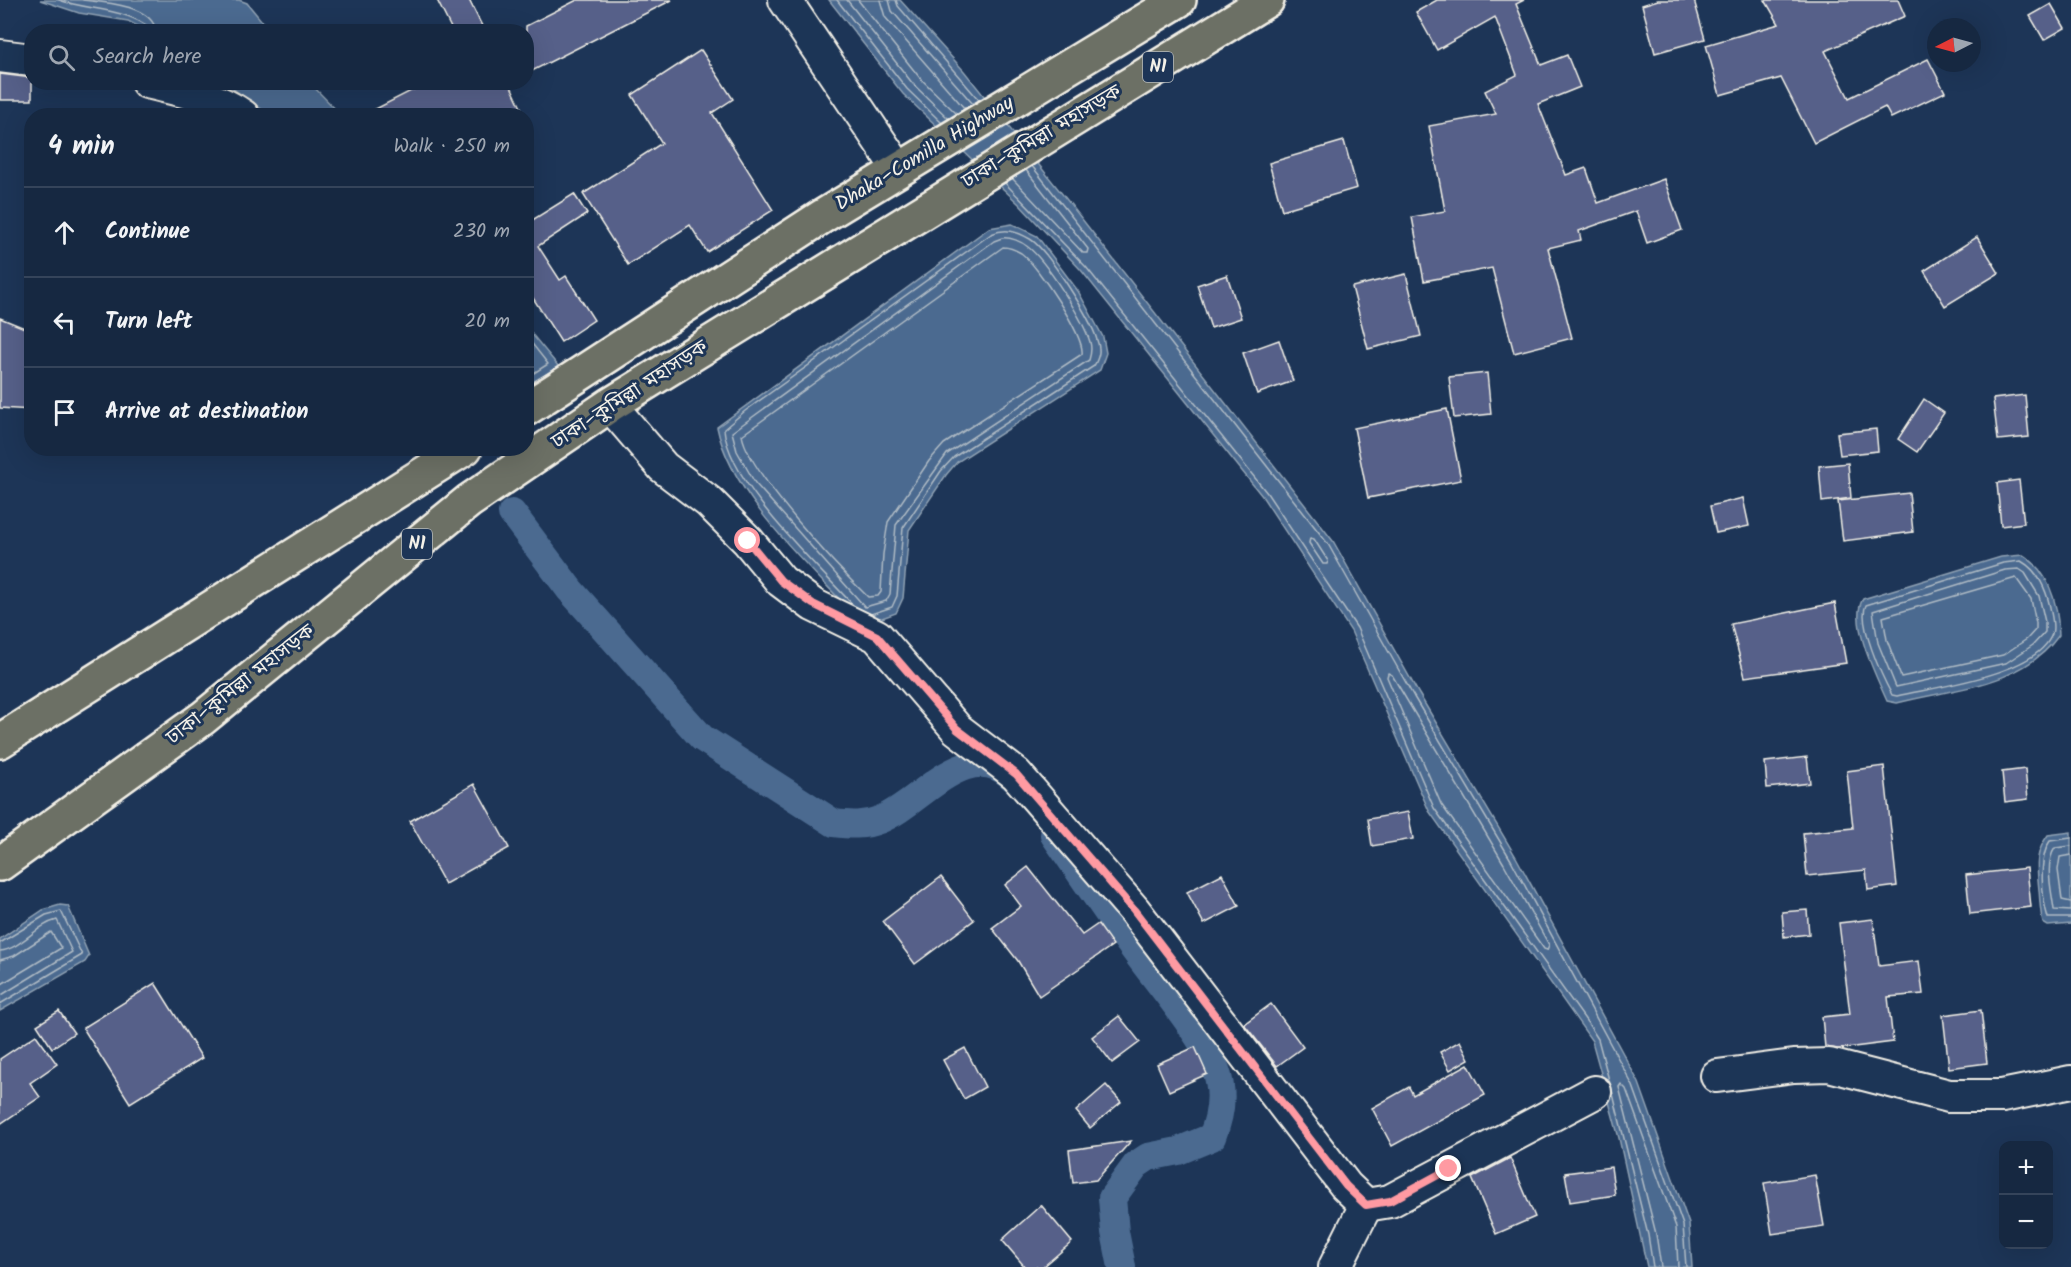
<!DOCTYPE html>
<html lang="en">
<head>
<meta charset="utf-8">
<style>
  :root { --surface:#162841; --page:#23344c; --text:#f1f3f6; --muted:#9ea6b1; --line:#35445a }
  body { margin:0; font-family:Kalam,"Noto Sans Bengali",sans-serif; background:var(--page); color:var(--text) }
  .controls { position:absolute; right:18px; bottom:18px; display:grid; overflow:hidden; border-radius:12px; box-shadow:0 6px 24px #0002 }
  .controls button { width:54px; height:54px; display:grid; place-items:center; padding:0; border:0; border-bottom:2px solid var(--line); background:var(--surface); color:var(--text); font:30px sans-serif }
  .compass { position:absolute; left:1927px; top:18px; width:54px; height:54px; border-radius:50%; background:var(--surface); box-shadow:0 6px 24px #0002; rotate:264deg }
  .stop { position:absolute; width:18px; height:18px; margin:-14px; border:4px solid #ff9aa2; border-radius:50%; background:#fff }
  .stop.end { background:#ff9aa2; border-color:#fff; box-shadow:0 2px 6px #0008 }
  .list { margin:0; padding:0; list-style:none }
  h2 { display:flex; justify-content:space-between; align-items:center; height:78px; margin:0; padding:0 24px; font-size:26px }
  h2 small { font-size:20px; font-weight:400; color:var(--muted) }
  .list li { display:grid; grid-template-columns:39px 1fr auto; gap:18px; align-items:center; box-sizing:border-box; height:90px; padding:0 24px; border-top:2px solid var(--line) }
  .list b { display:block; font-size:22px; white-space:nowrap }
  .list em { font-size:20px; font-style:normal; color:var(--muted) }
  .icon { flex:none; width:33px; height:33px; fill:none; stroke:currentColor; stroke-width:2; stroke-linecap:round; stroke-linejoin:round }
  .map { position:relative; flex:none; width:2071px; height:1267px; overflow:hidden }
  .search { position:absolute; background:var(--surface); box-shadow:0 6px 24px #0002; left:24px; top:24px; width:510px; height:66px; display:flex; align-items:center; gap:15px; box-sizing:border-box; padding:0 21px; border-radius:24px; color:var(--muted); font-size:22px }
  .panel { position:absolute; background:var(--surface); box-shadow:0 6px 24px #0002; left:24px; top:108px; width:510px; height:348px; border-radius:24px }
  .map>svg:first-child { display:block }
  .water { fill:#4b6b90; stroke:#8fa1b3; stroke-width:1.5 }
  .lines { fill:none; stroke-linecap:round; stroke-linejoin:round }
  .shore { stroke:#b0bbc5; stroke-width:1.5 }
  .canal { stroke:#4b6b90; stroke-width:28 }
  .building { fill:#566189; stroke:#f4f1e8; stroke-width:1.5 }
  .street-casing { stroke:#f4f1e8; stroke-width:36 }
  .highway-casing { stroke:#f4f1e8; stroke-width:38 }
  .street { stroke:#1d3557; stroke-width:32 }
  .highway { stroke:#6c7065; stroke-width:33 }
  .route { stroke:#ff9aa2; stroke-width:8 }
  .labels { text-anchor:middle; dominant-baseline:central; stroke-width:6; stroke-linejoin:round; paint-order:stroke }
  .shield { fill:#1d3557; stroke:#b4b9bc; stroke-width:1.5 }
  .shield-label { font-size:18px; font-weight:bold; fill:#f4f1e8 }
  .street-label { font-size:20px; fill:#f4f1e8; stroke:#1d3557 }
</style>
</head>
<body>
<div class="map">
<svg width="2071" height="1267" viewBox="0 0 2071 1267">
  <rect width="100%" height="100%" fill="#1d3557"/>
  <filter id="ink" filterUnits="userSpaceOnUse"><feTurbulence type="fractalNoise" baseFrequency=".0167" numOctaves="2"/><feDisplacementMap in="SourceGraphic" scale="12" xChannelSelector="R" yChannelSelector="G"/><feConvolveMatrix kernelMatrix="1 2 1 2 8 2 1 2 1" color-interpolation-filters="sRGB"/></filter>
  <g filter="url(#ink)">
    <g class="water">
      <path d="M40,0H239L247,3L270,31H147L128,21L79,13Z"/>
      <path d="M829,0H900L964,71L1071,205L1333,541L1419,694L1516,857L1639,1083L1689,1224L1692,1267H1647L1619,1138L1592,1041L1429,811L1351,631L1262,496L1081,270L1019,204L903,94Z"/>
      <path d="M225,83H310L341,115H270Z"/>
      <path d="M1012,224L1037,236L1078,291L1103,337L1106,353L1100,370L957,462L946,475L909,530L903,598L896,613L882,618L860,621C812,568 731,497 717,427L989,228Z"/>
      <path d="M526,327L559,367L527,385H526Z"/>
      <path d="M2023,555C2050,572 2058,605 2059,635C2022,687 1954,688 1897,703L1887,701C1877,678 1848,621 1863,599L2001,557Z"/>
      <path d="M2071,832V924L2048,926L2043,923C2040,912 2040,901 2039,890C2037,868 2034,854 2048,835Z"/>
      <path d="M60,905L68,906L89,956L85,962L0,1011V939L43,910Z"/>
    </g>
    <g class="lines">
      <g class="shore">
        <path d="M59,0C88,10 119,8 146,25L148,32"/>
        <path d="M83,0C103,2 154,5 156,32"/>
        <path d="M837,0L907,89L942,123"/>
        <path d="M847,0L913,84L949,119"/>
        <path d="M858,0L920,78L957,114"/>
        <path d="M880,0L885,17L965,109"/>
        <path d="M889,0L892,11L973,104"/>
        <path d="M896,0L898,6L979,100"/>
        <path d="M1032,166L1328,544L1414,697L1511,860L1633,1086L1683,1225L1686,1267"/>
        <path d="M1012,178L1083,253H1087L1088,249L1026,170"/>
        <path d="M1005,183L1086,267L1267,493L1357,628L1434,808L1589,1025L1598,1039L1610,1084"/>
        <path d="M1002,238C1010,237 1021,241 1028,247C1046,261 1083,319 1090,342C1092,349 1091,354 1089,360L947,454L896,525L890,594L886,601L865,607L755,483L737,451L732,432L994,241Z"/>
        <path d="M1003,247C1009,247 1016,250 1021,253C1037,264 1085,337 1082,354L944,444L929,461L888,522L883,554L881,592L878,596L868,597C838,568 748,472 742,435Z"/>
        <path d="M526,336L548,364L526,378"/>
        <path d="M1310,538L1314,539L1328,561L1327,564H1323L1309,543Z"/>
        <path d="M2021,561C2037,570 2046,589 2050,607C2051,614 2055,626 2052,634C2037,675 1935,687 1897,696L1892,695C1882,677 1857,622 1866,605L2003,563Z"/>
        <path d="M2019,569L2025,573L2039,596L2045,622V632L2033,645L2006,663L1896,687L1878,643L1873,611L2005,570Z"/>
        <path d="M2016,578L2031,599L2036,623V629L2027,639L2003,655L1901,677L1887,640L1883,617Z"/>
        <path d="M853,605C816,564 729,484 724,429L745,411L991,234C1006,228 1016,231 1030,239C1048,250 1091,319 1097,340C1101,350 1099,357 1094,366L954,457L941,471L903,528L897,596L892,607L871,614"/>
        <path d="M1388,673L1392,675L1504,864L1549,945L1547,950L1544,949L1441,804L1387,677Z"/>
        <path d="M2071,838L2050,841C2038,859 2042,898 2048,918H2071"/>
        <path d="M2071,846L2055,848C2044,864 2052,892 2054,910L2071,911"/>
        <path d="M2071,855L2060,857L2058,870L2062,900L2071,902"/>
        <path d="M0,943L46,915L61,911L82,955L0,1004"/>
        <path d="M0,951C21,949 36,925 57,920L72,952L0,996"/>
        <path d="M0,960L14,956L51,932L61,948L0,985"/>
        <path d="M1611,1086L1648,1235L1653,1267"/>
        <path d="M1661,1267L1656,1234L1619,1087L1621,1084L1626,1089L1676,1227L1678,1267"/>
      </g>
      <g class="canal">
        <path d="M512,513L570,590L702,738L834,823C850,825 864,826 879,820C920,805 967,734 1013,778"/>
        <path d="M1054,835C1083,877 1111,919 1141,959C1164,990 1202,1035 1216,1070C1224,1092 1221,1115 1212,1137L1178,1151L1148,1157L1136,1165L1112,1198L1115,1232L1122,1267"/>
      </g>
    </g>
    <g class="building">
      <path d="M437,0H469L485,32H453Z"/>
      <path d="M577,0H672L526,74V26Z"/>
      <path d="M1437,0H1524L1516,4L1541,65L1567,55L1580,87L1538,104L1566,175L1586,168L1598,203L1664,179L1682,230L1647,243L1636,211L1579,231L1581,240L1548,248L1572,338L1514,353L1492,268L1424,281L1412,217L1445,211L1429,126L1496,114L1485,91L1517,75L1495,17L1437,50L1416,12Z"/>
      <path d="M1658,0H1694L1705,39L1655,53L1642,5Z"/>
      <path d="M1765,0H1898L1905,16L1825,51L1849,98L1928,59L1945,92L1891,118L1885,107L1814,143L1781,78L1720,95L1706,45L1779,24Z"/>
      <path d="M2051,4L2065,28L2044,40L2030,16Z"/>
      <path d="M701,50L733,99L712,113L773,210L707,252L690,225L628,265L583,194L662,143L632,95Z"/>
      <path d="M0,74L32,78V100H0Z"/>
      <path d="M411,82H509L525,116H362L415,89Z"/>
      <path d="M1344,141L1357,188L1282,210L1269,163Z"/>
      <path d="M574,194L587,214L538,246L560,280L566,276L594,320L561,342L526,287V224Z"/>
      <path d="M1977,237L1999,273L1945,306L1924,271Z"/>
      <path d="M1406,274L1421,336L1368,349L1352,287Z"/>
      <path d="M1227,275L1241,318L1211,328L1197,285Z"/>
      <path d="M0,318L32,331V410L0,408Z"/>
      <path d="M1279,340L1293,381L1257,394L1243,353Z"/>
      <path d="M1487,373L1491,414L1454,418L1449,377Z"/>
      <path d="M2025,395L2029,437L1998,440L1993,399Z"/>
      <path d="M1924,399L1944,413L1917,452L1898,439Z"/>
      <path d="M1447,409L1461,480L1368,498L1354,428Z"/>
      <path d="M1876,429L1878,451L1840,455L1837,433Z"/>
      <path d="M1848,463L1851,498L1822,502L1819,466Z"/>
      <path d="M2019,480L2024,523L2001,526L1997,483Z"/>
      <path d="M1909,493L1913,532L1843,541L1838,501Z"/>
      <path d="M1743,498L1749,526L1716,533L1710,506Z"/>
      <path d="M1835,603L1846,663L1745,677L1731,624Z"/>
      <path d="M1807,757L1810,783L1767,788L1765,762Z"/>
      <path d="M1884,766L1897,886L1868,890L1866,870L1807,876L1803,833L1853,828L1847,771Z"/>
      <path d="M2025,769L2028,799L2005,802L2002,772Z"/>
      <path d="M474,784L509,848L445,884L410,821Z"/>
      <path d="M1408,812L1413,839L1372,846L1368,819Z"/>
      <path d="M1028,867L1082,935L1098,924L1113,945L1039,996L1018,961L992,928L1021,906L1005,885Z"/>
      <path d="M2027,868L2031,907L1970,914L1966,875Z"/>
      <path d="M1222,874L1239,906L1204,924L1187,892Z"/>
      <path d="M941,877L974,920L915,964L883,921Z"/>
      <path d="M1807,910L1809,934L1784,937L1782,912Z"/>
      <path d="M1873,919L1879,966L1919,961L1923,994L1888,997L1893,1042L1838,1049L1825,1047L1822,1017L1850,1014L1839,923Z"/>
      <path d="M155,983L202,1058L130,1103L83,1028Z"/>
      <path d="M1271,1004L1303,1047L1277,1066L1244,1024Z"/>
      <path d="M1981,1010L1987,1063L1949,1068L1943,1015Z"/>
      <path d="M59,1011L74,1033L52,1048L37,1025Z"/>
      <path d="M1119,1016L1140,1042L1112,1063L1092,1037Z"/>
      <path d="M36,1035L57,1064L30,1083L40,1097L0,1124V1059Z"/>
      <path d="M1460,1041L1469,1059L1450,1070L1440,1052Z"/>
      <path d="M1195,1047L1207,1074L1169,1091L1157,1064Z"/>
      <path d="M965,1048L985,1087L964,1099L943,1060Z"/>
      <path d="M1468,1064L1485,1095L1392,1146L1372,1108L1409,1087L1413,1095Z"/>
      <path d="M1106,1085L1121,1102L1090,1128L1076,1111Z"/>
      <path d="M1131,1141L1096,1180L1073,1183L1069,1150Z"/>
      <path d="M1510,1158L1535,1217L1496,1234L1472,1178Z"/>
      <path d="M1611,1167L1615,1195L1570,1202L1565,1173Z"/>
      <path d="M1815,1175L1824,1226L1772,1234L1764,1183Z"/>
      <path d="M1041,1205L1072,1242L1043,1267H1025L1002,1240Z"/>
    </g>
    <g class="lines">
      <defs>
        <g id="street">
          <path d="M785,0L899,170"/>
          <path d="M0,56L32,60"/>
          <path d="M147,82C179,90 215,96 243,116"/>
          <path d="M610,405L663,467L709,502L748,541L781,581L813,605L877,636L957,729L1016,774L1134,910L1346,1186L1366,1205L1390,1201L1595,1092"/>
          <path d="M1717,1076L1794,1066L1829,1065L1949,1096H2002L2071,1082"/>
          <path d="M1335,1267L1366,1205"/>
        </g>
        <g id="highway">
          <path d="M526,409L823,216L1179,0"/>
          <path d="M0,741L465,448"/>
          <path d="M0,864L203,718L469,501L610,405L1267,0"/>
        </g>
      </defs>
      <use href="#street" class="street-casing"/>
      <use href="#highway" class="highway-casing"/>
      <use href="#street" class="street"/>
      <use href="#highway" class="highway"/>
    </g>
  </g>
  <g class="lines" filter="url(#ink)">
    <path class="route" d="M748,541L781,581L813,604L877,636L957,729L1016,774L1134,910L1346,1186L1366,1205L1390,1201L1449,1169"/>
  </g>
  <g class="labels">
    <g class="shield">
      <rect x="1143" y="52" width="30" height="30" rx="4.5"/>
      <rect x="402" y="529" width="30" height="30" rx="4.5"/>
    </g>
    <g class="shield-label">
      <text x="1158" y="67">N1</text>
      <text x="417" y="544">N1</text>
    </g>
    <g class="street-label">
      <text transform="translate(1042 137) rotate(-31)">ঢাকা–কুমিল্লা মহাসড়ক</text>
      <text transform="translate(925 154) rotate(-31)">Dhaka–Comilla Highway</text>
      <text transform="translate(630 395) rotate(-33)">ঢাকা–কুমিল্লা মহাসড়ক</text>
      <text transform="translate(241 685) rotate(-38)">ঢাকা–কুমিল্লা মহাসড়ক</text>
    </g>
  </g>
</svg>
<div class="controls">
<button>+</button>
<button>−</button>
</div>
<svg class="compass" viewBox="-18 -18 36 36"><path d="M0-13l5 13h-10z" fill="#e53935"/><path d="M0 13l5-13h-10z" fill="#9ea6b1"/></svg>
<div class="stop" style="left:748px;top:541px"></div>
<div class="stop end" style="left:1449px;top:1169px"></div>
<div class="search"><svg class="icon" aria-label="search" viewBox="0 0 24 24"><circle cx="10" cy="10" r="6"/><path d="M15 15l6 6"/></svg>Search here</div>
<section class="panel">
<h2>4 min<small>Walk · 250 m</small></h2>
<ul class="list">
<li><svg class="icon" aria-label="ahead" viewBox="0 0 24 24"><path d="M12 20V5M6 11l6-6 6 6"/></svg><div><b>Continue</b></div><em>230 m</em></li>
<li><svg class="icon" aria-label="left" viewBox="0 0 24 24"><path d="M17 20v-9H6M10 6l-5 5 5 5"/></svg><div><b>Turn left</b></div><em>20 m</em></li>
<li><svg class="icon" aria-label="arrive" viewBox="0 0 24 24"><path d="M6 21V4h12l-3 4 3 4H6"/></svg><div><b>Arrive at destination</b></div></li>
</ul>
</section>
</div>
</body>
</html>
